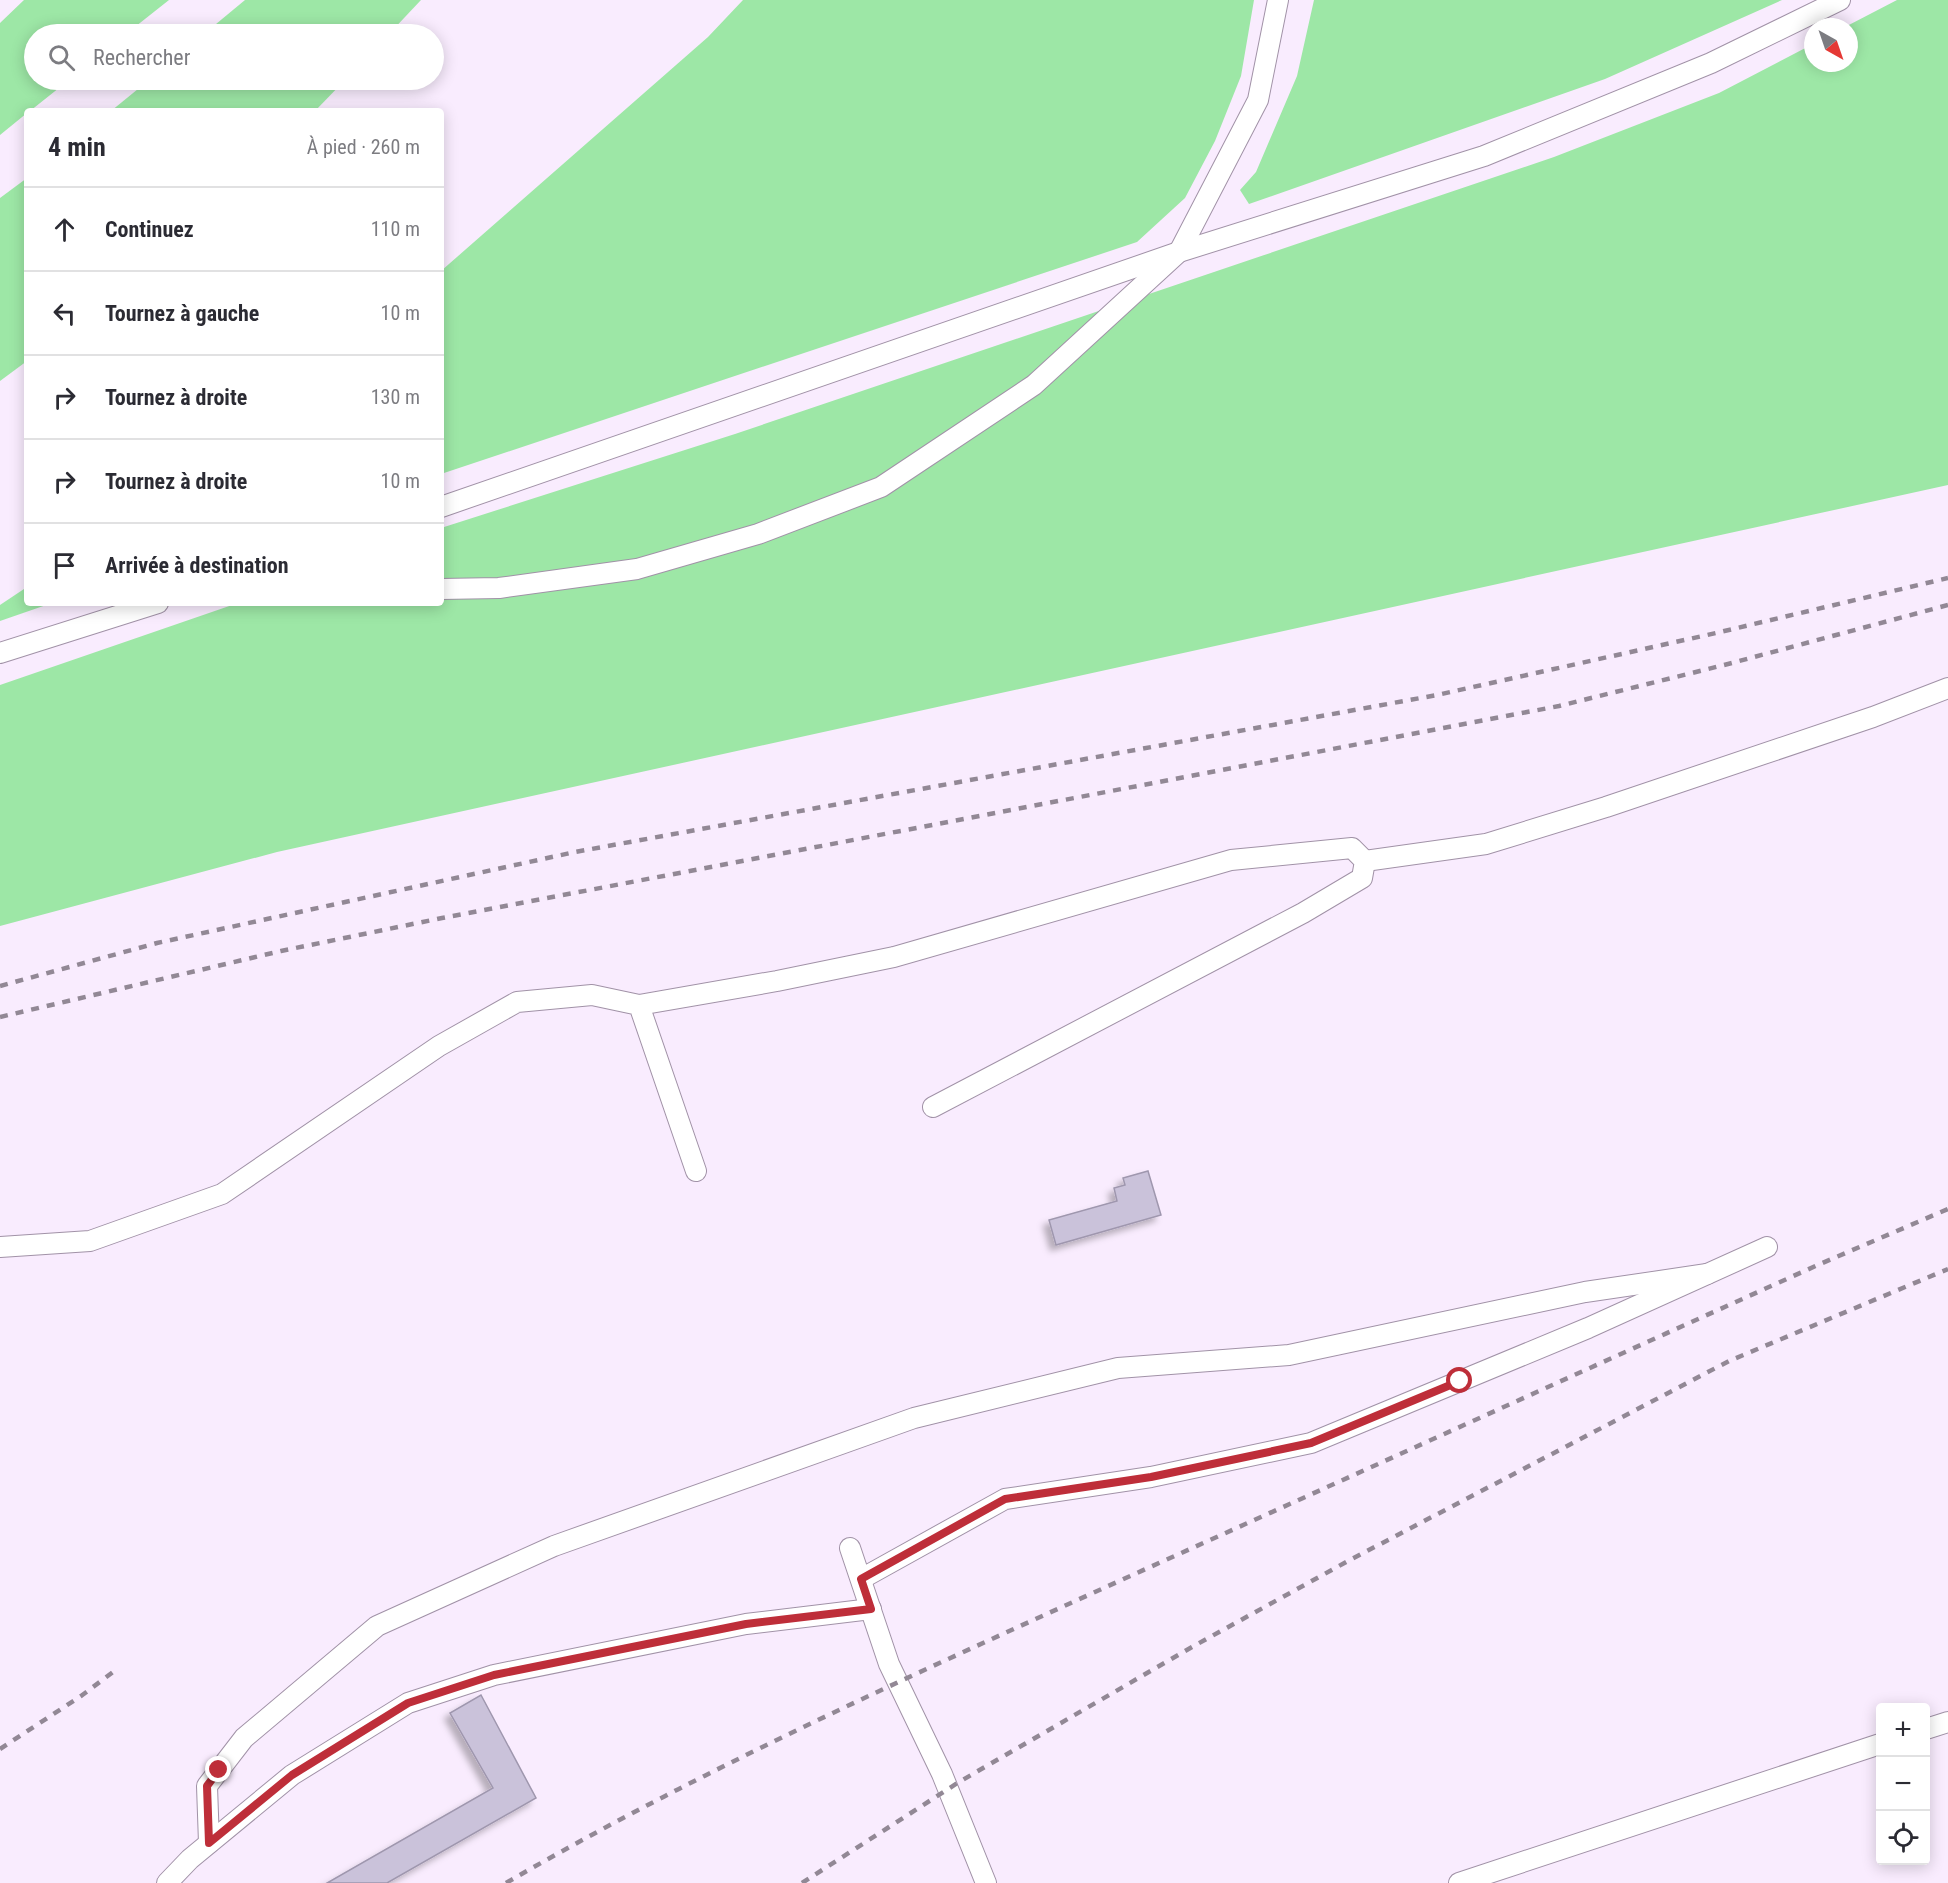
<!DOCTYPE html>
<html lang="fr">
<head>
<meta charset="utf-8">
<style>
  :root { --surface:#fff; --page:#f7f7f7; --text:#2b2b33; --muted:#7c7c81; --line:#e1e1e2 }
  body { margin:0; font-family:"Roboto Condensed",sans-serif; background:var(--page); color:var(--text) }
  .controls { position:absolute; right:18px; bottom:18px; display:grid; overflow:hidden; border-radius:6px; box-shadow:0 3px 15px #0003 }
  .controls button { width:54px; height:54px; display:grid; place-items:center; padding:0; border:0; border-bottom:2px solid var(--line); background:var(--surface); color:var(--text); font:30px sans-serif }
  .compass { position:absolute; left:1804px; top:18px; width:54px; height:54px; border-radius:50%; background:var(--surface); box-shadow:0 3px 15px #0003; rotate:140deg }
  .stop { position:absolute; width:18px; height:18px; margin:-14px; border:4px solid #be2e39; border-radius:50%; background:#fff }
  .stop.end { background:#be2e39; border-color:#fff; box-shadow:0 2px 6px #0008 }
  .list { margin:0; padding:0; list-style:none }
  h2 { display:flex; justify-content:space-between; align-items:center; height:78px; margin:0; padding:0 24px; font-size:26px }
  h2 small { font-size:20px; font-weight:400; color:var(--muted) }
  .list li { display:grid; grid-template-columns:39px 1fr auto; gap:18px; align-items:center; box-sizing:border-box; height:84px; padding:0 24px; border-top:2px solid var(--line) }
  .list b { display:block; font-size:22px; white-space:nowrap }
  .list em { font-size:20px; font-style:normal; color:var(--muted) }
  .icon { flex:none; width:33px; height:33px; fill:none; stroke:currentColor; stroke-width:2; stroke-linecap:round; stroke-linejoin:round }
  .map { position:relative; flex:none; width:1948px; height:1883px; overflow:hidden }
  .search { position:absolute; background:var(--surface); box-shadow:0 3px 15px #0003; left:24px; top:24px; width:420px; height:66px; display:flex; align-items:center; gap:15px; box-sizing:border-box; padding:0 21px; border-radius:33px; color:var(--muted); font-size:22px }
  .panel { position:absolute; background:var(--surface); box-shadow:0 3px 15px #0003; left:24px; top:108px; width:420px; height:498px; border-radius:6px }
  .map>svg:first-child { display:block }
  .green { fill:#9de7a6 }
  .building { fill:#cac2da; stroke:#9f97ae; stroke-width:1.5; filter:url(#shadow) }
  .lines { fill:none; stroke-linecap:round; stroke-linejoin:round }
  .lane-casing { stroke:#a192a7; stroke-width:22 }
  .lane { stroke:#fff; stroke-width:20 }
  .rail { stroke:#928895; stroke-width:4.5; stroke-dasharray:8 8; stroke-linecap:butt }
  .route { stroke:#be2e39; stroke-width:8 }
</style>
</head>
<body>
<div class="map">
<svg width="1948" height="1883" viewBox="0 0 1948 1883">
  <defs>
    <filter id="shadow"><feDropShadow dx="-5.5" dy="5.5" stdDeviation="3" flood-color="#0004"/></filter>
  </defs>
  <rect width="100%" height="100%" fill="#f9ecfe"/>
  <g class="green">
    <path d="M24,0H169L126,34H34V80H69L30,111H27V113L0,135V23Z"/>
    <path d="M245,0H421L389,34H204Z"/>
    <path d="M743,0H1254L1241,76L1215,141L1185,198L1137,242L441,474V271L708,37Z"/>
    <path d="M1314,0H1782L1605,79L1249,204L1240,190L1256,172L1297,76Z"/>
    <path d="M1897,0H1948V485L277,852L0,926V685L238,603H441V528L735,434L1554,157L1719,93L1813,44V63H1849V27H1845Z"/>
    <path d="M149,80H345L315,111H111Z"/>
    <path d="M27,178V361L0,381V198Z"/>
    <path d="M27,587V603H52L0,621V605Z"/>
  </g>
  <g class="building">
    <path d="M1148,1171L1161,1215L1056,1245L1049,1220L1117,1201L1114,1188L1125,1185L1123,1178Z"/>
    <path d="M481,1695L536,1798L387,1883H327L493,1788L450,1713Z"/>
  </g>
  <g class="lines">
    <defs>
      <g id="lane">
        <path d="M441,507L1179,252L1484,156L1711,63L1840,0"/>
        <path d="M441,589L499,588L637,569L758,534L881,487L1034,385L1179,252L1258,100L1278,0"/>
        <path d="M0,653L158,603"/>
        <path d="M1365,861L1486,844L1606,807L1873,717L1948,688"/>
        <path d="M639,1005L777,981L894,957L1231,860L1352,848L1365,861L1362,878L1303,913L933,1107"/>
        <path d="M0,1247L90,1241L222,1194L439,1046L517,1002L592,995L639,1005L696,1171"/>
        <path d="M850,1548L889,1664L942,1774L986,1883"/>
        <path d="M861,1579L1005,1499L1151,1477L1311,1443L1588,1328L1767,1247"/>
        <path d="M1926,1729L1948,1722"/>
        <path d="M209,1843L207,1786L244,1738L377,1626L554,1546L914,1418L1118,1368L1289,1355L1585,1292L1707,1274"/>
        <path d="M167,1883L190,1859L292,1775L408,1703L494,1675L746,1624L871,1609"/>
        <path d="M1459,1883L1880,1744"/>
      </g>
    </defs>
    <use href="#lane" class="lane-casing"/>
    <use href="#lane" class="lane"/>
    <g class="rail">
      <path d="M0,986L157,943L575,852L1437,695L1716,633L1948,578"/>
      <path d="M0,1017L281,951L442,918L1559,706L1728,664L1948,605"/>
      <path d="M0,1749L81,1696L117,1669"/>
      <path d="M506,1883C706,1767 917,1673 1128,1577C1359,1473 1589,1368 1820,1264L1948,1209"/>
      <path d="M802,1883L959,1782L1192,1647L1348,1561L1729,1361L1948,1269"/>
    </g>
  </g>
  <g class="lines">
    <path class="route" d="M219,1770L207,1786L209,1843L292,1775L408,1703L494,1675L746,1624L871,1609L861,1579L1005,1499L1151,1477L1311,1443L1460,1381"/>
  </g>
</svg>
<div class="controls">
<button>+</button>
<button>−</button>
<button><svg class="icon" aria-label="locate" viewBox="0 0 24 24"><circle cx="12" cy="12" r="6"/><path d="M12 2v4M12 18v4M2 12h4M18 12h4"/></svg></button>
</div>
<svg class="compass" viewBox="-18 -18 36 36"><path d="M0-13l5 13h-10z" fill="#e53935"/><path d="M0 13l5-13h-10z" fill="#7c7c81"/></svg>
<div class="stop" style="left:1460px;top:1381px"></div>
<div class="stop end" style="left:219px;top:1770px"></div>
<div class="search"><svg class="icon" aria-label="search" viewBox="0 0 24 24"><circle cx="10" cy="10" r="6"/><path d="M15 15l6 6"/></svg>Rechercher</div>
<section class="panel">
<h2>4 min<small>À pied · 260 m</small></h2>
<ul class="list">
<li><svg class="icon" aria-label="ahead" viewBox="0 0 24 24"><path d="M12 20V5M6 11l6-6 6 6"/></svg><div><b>Continuez</b></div><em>110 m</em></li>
<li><svg class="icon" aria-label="left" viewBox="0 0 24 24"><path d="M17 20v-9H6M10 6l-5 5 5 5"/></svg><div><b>Tournez à gauche</b></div><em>10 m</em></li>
<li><svg class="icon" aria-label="right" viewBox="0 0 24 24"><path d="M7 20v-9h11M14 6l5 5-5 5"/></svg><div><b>Tournez à droite</b></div><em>130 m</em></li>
<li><svg class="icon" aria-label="right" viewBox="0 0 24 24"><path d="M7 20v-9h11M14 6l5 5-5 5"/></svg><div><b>Tournez à droite</b></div><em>10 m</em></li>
<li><svg class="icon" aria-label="arrive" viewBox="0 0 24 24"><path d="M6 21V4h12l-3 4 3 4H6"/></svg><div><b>Arrivée à destination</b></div></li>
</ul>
</section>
</div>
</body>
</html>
